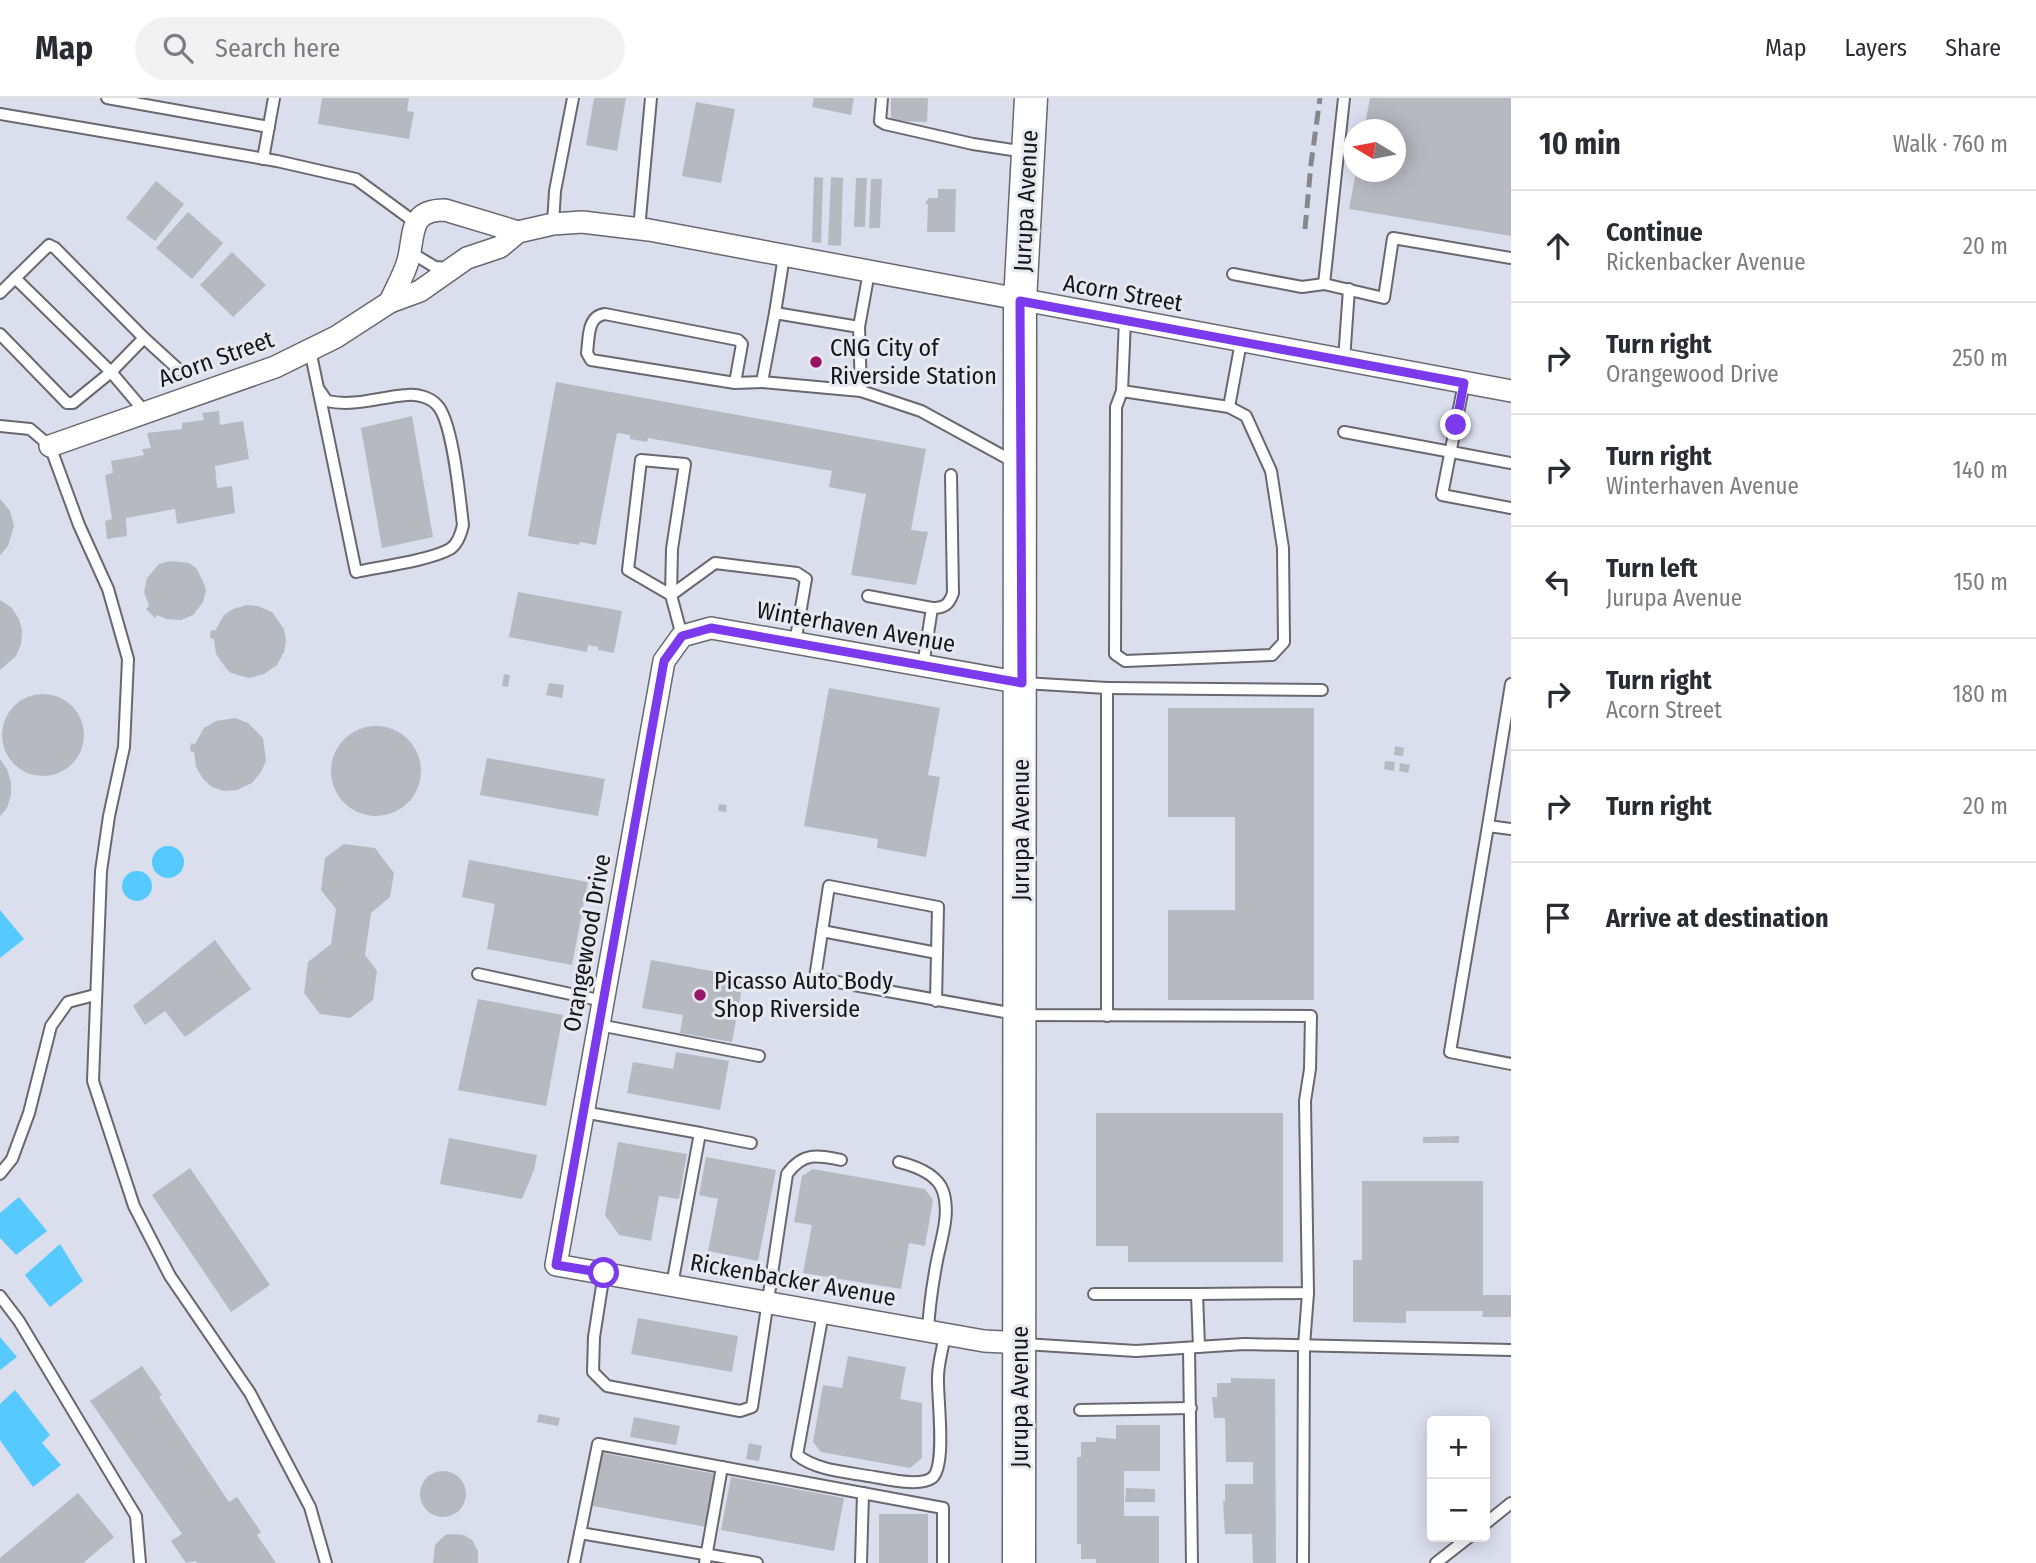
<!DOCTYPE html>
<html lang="en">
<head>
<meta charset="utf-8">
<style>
  :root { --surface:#fff; --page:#f2f2f3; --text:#2b2b33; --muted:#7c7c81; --line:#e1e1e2 }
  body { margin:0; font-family:"Fira Sans Condensed",sans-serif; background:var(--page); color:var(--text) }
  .controls { position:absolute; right:21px; bottom:21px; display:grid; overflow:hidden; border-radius:7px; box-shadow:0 4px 18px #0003 }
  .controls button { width:63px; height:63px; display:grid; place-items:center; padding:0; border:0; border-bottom:2px solid var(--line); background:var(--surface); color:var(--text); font:35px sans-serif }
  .compass { position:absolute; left:1343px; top:21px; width:63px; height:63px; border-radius:50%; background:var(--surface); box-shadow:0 4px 18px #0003; rotate:280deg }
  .stop { position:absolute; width:21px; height:21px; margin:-16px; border:5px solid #7c3aed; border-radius:50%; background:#fff }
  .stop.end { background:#7c3aed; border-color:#fff; box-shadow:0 2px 7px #0008 }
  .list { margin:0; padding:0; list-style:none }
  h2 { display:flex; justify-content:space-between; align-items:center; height:91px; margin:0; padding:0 28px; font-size:30px }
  h2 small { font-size:23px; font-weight:400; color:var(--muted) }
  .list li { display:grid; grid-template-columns:46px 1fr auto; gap:21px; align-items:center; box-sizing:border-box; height:112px; padding:0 28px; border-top:2px solid var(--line) }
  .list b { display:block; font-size:26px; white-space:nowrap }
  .list p { margin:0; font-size:23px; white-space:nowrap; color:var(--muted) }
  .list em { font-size:23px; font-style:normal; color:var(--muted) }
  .icon { flex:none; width:38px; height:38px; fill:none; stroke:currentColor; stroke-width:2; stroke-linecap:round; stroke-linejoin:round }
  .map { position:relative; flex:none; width:1511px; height:1465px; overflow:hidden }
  header { display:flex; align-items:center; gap:42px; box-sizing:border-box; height:98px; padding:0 35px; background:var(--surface); border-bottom:2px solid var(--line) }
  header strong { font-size:33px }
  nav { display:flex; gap:38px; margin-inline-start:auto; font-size:24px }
  .search { width:490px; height:63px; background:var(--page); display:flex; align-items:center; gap:18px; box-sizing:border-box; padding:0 24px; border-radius:38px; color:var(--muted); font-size:26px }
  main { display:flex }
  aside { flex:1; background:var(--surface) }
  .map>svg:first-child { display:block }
  .built { fill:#dbdeed; fill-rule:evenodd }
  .water { fill:#56c9fe }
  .building { fill:#b7b9c0 }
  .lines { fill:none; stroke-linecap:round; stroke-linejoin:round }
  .service-casing { stroke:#67696f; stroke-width:14 }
  .minor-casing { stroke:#67696f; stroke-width:24 }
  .primary-casing { stroke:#67696f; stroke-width:35 }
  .service { stroke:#fff; stroke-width:10 }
  .minor { stroke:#fff; stroke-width:21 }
  .primary { stroke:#fff; stroke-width:32 }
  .rail { stroke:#87888e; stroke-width:5; stroke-dasharray:14 7; stroke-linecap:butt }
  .route { stroke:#7c3aed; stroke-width:9 }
  .poi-dot { fill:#9b1567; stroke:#e7e9f1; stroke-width:2.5 }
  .labels { text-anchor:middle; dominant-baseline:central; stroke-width:6; stroke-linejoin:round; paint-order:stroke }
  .street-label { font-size:24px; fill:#17171a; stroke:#e7e9f1 }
  .poi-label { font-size:24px; fill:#17171a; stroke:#e7e9f1; text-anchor:start }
</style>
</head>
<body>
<header>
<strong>Map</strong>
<div class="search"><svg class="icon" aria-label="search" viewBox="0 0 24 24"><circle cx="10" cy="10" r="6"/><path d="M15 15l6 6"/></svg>Search here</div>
<nav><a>Map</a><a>Layers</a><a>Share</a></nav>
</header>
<main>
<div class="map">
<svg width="1511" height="1465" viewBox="0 0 1511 1465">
  <rect width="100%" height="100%" fill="#e7e9f1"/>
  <path class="built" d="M0,0H1511V1465H0ZM1353,32H1395V74H1353ZM1432,1323H1485V1439H1432Z"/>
  <g class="water">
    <circle cx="168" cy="764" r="16"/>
    <circle cx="137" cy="788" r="15"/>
    <path d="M0,812L24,841L0,860Z"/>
    <path d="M19,1099L47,1133L16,1157L0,1140V1115Z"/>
    <path d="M60,1146L83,1183L50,1209L25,1177Z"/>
    <path d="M0,1239L17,1259L0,1272Z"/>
    <path d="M15,1292L50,1337L42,1345L61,1367L33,1389L0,1342V1306Z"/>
  </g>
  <g class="building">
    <path d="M322,0H409L407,13L414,14L409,41L318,26Z"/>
    <path d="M594,0H626L617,53L586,47Z"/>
    <path d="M814,0H854L851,17L812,9Z"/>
    <path d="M891,0H928L927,24L891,23Z"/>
    <path d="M1370,0H1511V138L1349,111L1356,74H1395V32H1364Z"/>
    <path d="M696,4L735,11L721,85L682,78Z"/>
    <path d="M814,79L823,80L821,145L812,144Z"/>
    <path d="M831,79L843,80L841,148L828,147Z"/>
    <path d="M856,80H867L865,129H854Z"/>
    <path d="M871,81H882L880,130H869Z"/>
    <path d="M156,83L184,106L155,143L126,120Z"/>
    <path d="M938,91H956L955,134H927L928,106L926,107V102L928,103V100H938Z"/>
    <path d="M188,114L223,145L192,181L156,150Z"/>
    <path d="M232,154L266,187L233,219L200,187Z"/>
    <path d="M556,284L926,351L911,432L928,434L916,487L851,477L866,396L829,389L832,373L648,340L647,344L630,341V337L617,335L596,447L580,444L579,447L528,438Z"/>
    <path d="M219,313L220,327L243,323L249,361L215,368L217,390L232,388L235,415L177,426L175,411L126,420L127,438L107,441L105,423L112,421L105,377L113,375L111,363L144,357L142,351L151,350L147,335L182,331V325L204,322L202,315Z"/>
    <path d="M412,318L433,439L382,450L361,330Z"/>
    <path d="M0,401L10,413L14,428L8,448L0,457Z"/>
    <path d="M170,463L189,465L197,471L204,486L206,492L203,504L193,517L181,522L166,521L157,517L155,520L146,511L149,508L144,494L147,480L159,466Z"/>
    <path d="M518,494L622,513L614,555L598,552V549L588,547L587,554L509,539Z"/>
    <path d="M0,502L12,510L19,521L22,533L21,546L16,558L0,572Z"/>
    <path d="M247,507L258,508L272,514L284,531L286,543L284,554L277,567L264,576L249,580L231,575L226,570L216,556L214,541L210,540L211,532L215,533L224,517L233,511Z"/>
    <path d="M504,576L510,577L508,589L502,588Z"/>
    <path d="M549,585L564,587L562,600L546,597Z"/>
    <path d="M829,590L940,610L928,677L940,679L926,759L877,750L878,741L804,728Z"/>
    <circle cx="43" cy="637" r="41"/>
    <path d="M1168,610H1314V902H1168V812H1235V719H1168Z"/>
    <path d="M235,620L248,625L263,640L266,663L261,674L252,685L237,692L224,693L212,689L203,681L196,669L194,654L190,653L191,645L195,646L204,630L216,623Z"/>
    <circle cx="376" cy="673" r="45"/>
    <path d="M1395,648L1404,650L1403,658L1394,657Z"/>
    <path d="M487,660L605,681L598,718L480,697Z"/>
    <path d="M0,661L7,671L11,684V697L7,710L0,718Z"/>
    <path d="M1385,663L1395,664L1394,673L1384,671Z"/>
    <path d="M1400,665L1410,667L1408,675L1399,673Z"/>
    <path d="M719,706L727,707L726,714L718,713Z"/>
    <path d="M344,746L375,750L394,775L390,799L371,815L365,857L377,873L373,902L350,920L320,916L304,895L308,864L331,846L336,811L321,792L325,760Z"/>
    <path d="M469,762L588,784L572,867L487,851L495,806L462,799Z"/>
    <path d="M215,842L251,891L185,939L165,913L145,927L133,908Z"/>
    <path d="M651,862L744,879L732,944L680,935L683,917L642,910Z"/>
    <path d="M478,901L563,917L546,1008L458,992Z"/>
    <path d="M676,954L729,963L720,1012L627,995L633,964L673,971Z"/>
    <path d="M1096,1015H1283V1164H1128V1148H1096Z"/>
    <path d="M1459,1038V1045H1423V1039Z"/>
    <path d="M449,1040L537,1057L534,1072L522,1101L440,1086Z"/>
    <path d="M618,1044L687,1056L679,1101L659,1098L651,1143L619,1137L605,1117Z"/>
    <path d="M706,1059L776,1072L758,1163L708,1153L718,1101L699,1097Z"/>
    <path d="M190,1070L270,1187L231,1214L152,1097Z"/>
    <path d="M813,1071L925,1091L933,1102L925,1148L909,1145L901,1191L803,1175L812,1127L794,1124L802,1078Z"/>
    <path d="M1362,1083H1483V1197H1511V1219H1482L1483,1213H1406V1225L1353,1224V1162H1362Z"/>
    <path d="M638,1220L738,1238L732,1274L631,1256Z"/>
    <path d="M848,1258L906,1269L900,1301L922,1305V1360L910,1370L821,1354L813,1344L823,1287L842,1290Z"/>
    <path d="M142,1268L162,1297L159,1299L229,1404L237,1399L261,1434L257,1437L276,1465H197L196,1463L186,1465L171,1443L182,1436L90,1303Z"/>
    <path d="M1231,1280L1275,1281L1276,1465H1253L1252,1436H1225L1223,1403H1225V1386H1253V1364H1226L1225,1320H1214L1212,1299H1217V1285H1231Z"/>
    <path d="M539,1316L560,1320L558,1328L537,1324Z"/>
    <path d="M634,1319L680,1328L676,1347L630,1339Z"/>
    <path d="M1116,1327H1160V1373H1124V1418H1159V1465H1096V1461H1081V1446H1077V1359H1081V1344H1096V1339L1116,1341Z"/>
    <path d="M749,1345L762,1348L759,1363L746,1361Z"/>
    <path d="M603,1355L716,1376L706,1429L593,1408Z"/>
    <circle cx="443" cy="1396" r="23"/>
    <path d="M731,1379L844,1400L834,1453L721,1432Z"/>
    <path d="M1126,1390L1155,1391V1404H1125Z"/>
    <path d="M78,1395L114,1439L83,1465H0V1460Z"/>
    <rect x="879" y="1416" width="49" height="49"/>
    <path d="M451,1436L464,1437L472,1442L478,1453V1465H433L435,1447L445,1437Z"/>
  </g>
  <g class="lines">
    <defs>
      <g id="service">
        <path d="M107,0L269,29"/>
        <path d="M882,0L880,23L885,26L973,46L1025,54"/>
        <path d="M1344,0L1324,186L1384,200L1393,140L1511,160"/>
        <path d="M0,16L277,63L356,81L416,125"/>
        <path d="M263,61L274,0"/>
        <path d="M553,126L555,93L573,0"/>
        <path d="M639,131L651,0"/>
        <path d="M410,154L435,169L448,170"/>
        <path d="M1233,176L1302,189L1324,186"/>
        <path d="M15,180L111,274L145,314"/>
        <path d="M0,195L49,147L55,150L144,240L111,274L73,305H67L0,236"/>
        <path d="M775,215L784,158"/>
        <path d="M1125,222L1122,293L1229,309L1241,244"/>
        <path d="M859,229L775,215L762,284L861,293L859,229L869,174"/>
        <path d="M144,240L179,272"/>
        <path d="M310,252L318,290L327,303C355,309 379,299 407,297C417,296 430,299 437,307C453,323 460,403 463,427C461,436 458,446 450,451C431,462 379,469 356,474L318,290"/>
        <path d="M1344,262L1349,191"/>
        <path d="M735,285L742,246L738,242L605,216C587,218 589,240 587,255L591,262L735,285L762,284"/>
        <path d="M1464,285L1442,397L1511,410"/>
        <path d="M861,293L921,313L1016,365"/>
        <path d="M1122,293L1116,309L1115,556L1125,563L1272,557L1284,544L1283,450L1271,373L1246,318L1229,309"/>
        <path d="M0,328L30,331L50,348L79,427L108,491L128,561L124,649L109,718L101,773L93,983L134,1108L170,1178L250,1295L310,1409L326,1465"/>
        <path d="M1344,334L1511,365"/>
        <path d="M868,498L932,510"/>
        <path d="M682,538L671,497L672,451L685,366L641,362L628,472L671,497L715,465L797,475L806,481L795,545"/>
        <path d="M923,568L932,510C944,510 949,507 953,495L951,377"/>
        <path d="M1024,585L1107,590V918"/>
        <path d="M1511,586L1488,728L1511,731"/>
        <path d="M1107,590L1322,592"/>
        <path d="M1488,728L1450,954L1511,966"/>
        <path d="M822,833L937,855"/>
        <path d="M478,876L603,903"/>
        <path d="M936,903L938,809L829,788L815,880L1021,917L1311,918L1310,971L1305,1003L1308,1195L1197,1196"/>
        <path d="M599,927L759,958"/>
        <path d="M583,1014L700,1035L672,1187"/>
        <path d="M700,1035L751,1045"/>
        <path d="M899,1064C915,1068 937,1076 943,1093C951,1117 940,1144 936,1168C932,1190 929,1211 928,1233"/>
        <path d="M0,1076L12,1061L29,1015L51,928L68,904L95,897"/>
        <path d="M604,1175L594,1239L593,1274L607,1288L740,1313L752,1309L787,1076C803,1054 817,1057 841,1062"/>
        <path d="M1094,1196H1197L1199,1249"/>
        <path d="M0,1198L19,1223L136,1418L140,1465"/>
        <path d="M823,1215L797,1357C817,1373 848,1374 874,1379C888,1381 919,1389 932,1380C947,1368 937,1299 938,1279C938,1265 943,1250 945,1236"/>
        <path d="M1024,1246L1136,1253L1244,1246L1511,1252"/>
        <path d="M1189,1250L1192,1465"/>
        <path d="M1080,1312L1191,1310"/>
        <path d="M1485,1426L1511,1405"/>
        <path d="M580,1435L757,1465"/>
        <path d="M574,1465L598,1346L943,1410V1465"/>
        <path d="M705,1465L722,1369"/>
        <path d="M861,1465L863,1395"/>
        <path d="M1303,1465L1304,1248L1308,1195"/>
        <path d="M1436,1465L1469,1439"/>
      </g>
      <g id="minor">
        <path d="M390,204C396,190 404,177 408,163C415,136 408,112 445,112L518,134"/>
        <path d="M50,348L275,269L336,239L390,204L420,193L467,160L500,149L518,134L553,126L582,124L649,132L1511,293"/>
        <path d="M1021,1245L984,1243L556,1167L664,563L682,538L711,530L1022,585"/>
      </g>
      <path id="primary" d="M1019,1465L1020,203L1031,0"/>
    </defs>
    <use href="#service" class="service-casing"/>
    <use href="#minor" class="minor-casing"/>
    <use href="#primary" class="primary-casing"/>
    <use href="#service" class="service"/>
    <use href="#minor" class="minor"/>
    <use href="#primary" class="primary"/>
    <path class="rail" d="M1305,131L1311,66L1320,0"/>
  </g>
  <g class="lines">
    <path class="route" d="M604,1175L556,1167L664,563L682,538L711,530L1022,585L1020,203L1464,285L1456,327"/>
  </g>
  <g class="poi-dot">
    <circle cx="816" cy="264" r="7"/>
    <circle cx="700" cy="897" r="7"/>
  </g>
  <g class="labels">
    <g class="street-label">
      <text transform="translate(1026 103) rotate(-87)">Jurupa Avenue</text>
      <text transform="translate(1123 195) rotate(10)">Acorn Street</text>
      <text transform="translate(216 261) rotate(-20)">Acorn Street</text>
      <text transform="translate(856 529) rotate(10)">Winterhaven Avenue</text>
      <text transform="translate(1021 732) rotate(-90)">Jurupa Avenue</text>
      <text transform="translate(587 845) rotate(-80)">Orangewood Drive</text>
      <text transform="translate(793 1182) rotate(10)">Rickenbacker Avenue</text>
      <text transform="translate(1020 1299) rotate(-90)">Jurupa Avenue</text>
    </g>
    <g class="poi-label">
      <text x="830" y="250">CNG City of<tspan x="830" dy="28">Riverside Station</tspan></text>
      <text x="714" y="883">Picasso Auto Body<tspan x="714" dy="28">Shop Riverside</tspan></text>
    </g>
  </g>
</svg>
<div class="controls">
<button>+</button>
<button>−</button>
</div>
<svg class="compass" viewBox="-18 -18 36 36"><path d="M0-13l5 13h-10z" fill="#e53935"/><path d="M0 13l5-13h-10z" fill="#7c7c81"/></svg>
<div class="stop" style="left:604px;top:1175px"></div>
<div class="stop end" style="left:1456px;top:327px"></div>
</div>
<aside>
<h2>10 min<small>Walk · 760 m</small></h2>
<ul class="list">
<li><svg class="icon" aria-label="ahead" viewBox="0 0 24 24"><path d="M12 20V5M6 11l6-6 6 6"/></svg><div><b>Continue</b><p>Rickenbacker Avenue</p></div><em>20 m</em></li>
<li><svg class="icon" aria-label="right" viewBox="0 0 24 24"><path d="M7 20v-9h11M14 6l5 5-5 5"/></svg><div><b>Turn right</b><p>Orangewood Drive</p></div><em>250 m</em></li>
<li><svg class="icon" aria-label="right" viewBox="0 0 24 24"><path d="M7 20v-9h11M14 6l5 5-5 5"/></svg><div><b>Turn right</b><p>Winterhaven Avenue</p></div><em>140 m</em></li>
<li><svg class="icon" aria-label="left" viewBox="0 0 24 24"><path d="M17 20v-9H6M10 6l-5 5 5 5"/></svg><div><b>Turn left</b><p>Jurupa Avenue</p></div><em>150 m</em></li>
<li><svg class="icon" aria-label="right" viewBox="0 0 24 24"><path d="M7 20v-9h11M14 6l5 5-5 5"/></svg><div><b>Turn right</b><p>Acorn Street</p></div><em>180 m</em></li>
<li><svg class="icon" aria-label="right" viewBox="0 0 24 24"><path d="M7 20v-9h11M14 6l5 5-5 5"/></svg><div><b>Turn right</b></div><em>20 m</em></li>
<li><svg class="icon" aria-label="arrive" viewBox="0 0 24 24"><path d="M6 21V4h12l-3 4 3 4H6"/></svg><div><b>Arrive at destination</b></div></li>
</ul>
</aside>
</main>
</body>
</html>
